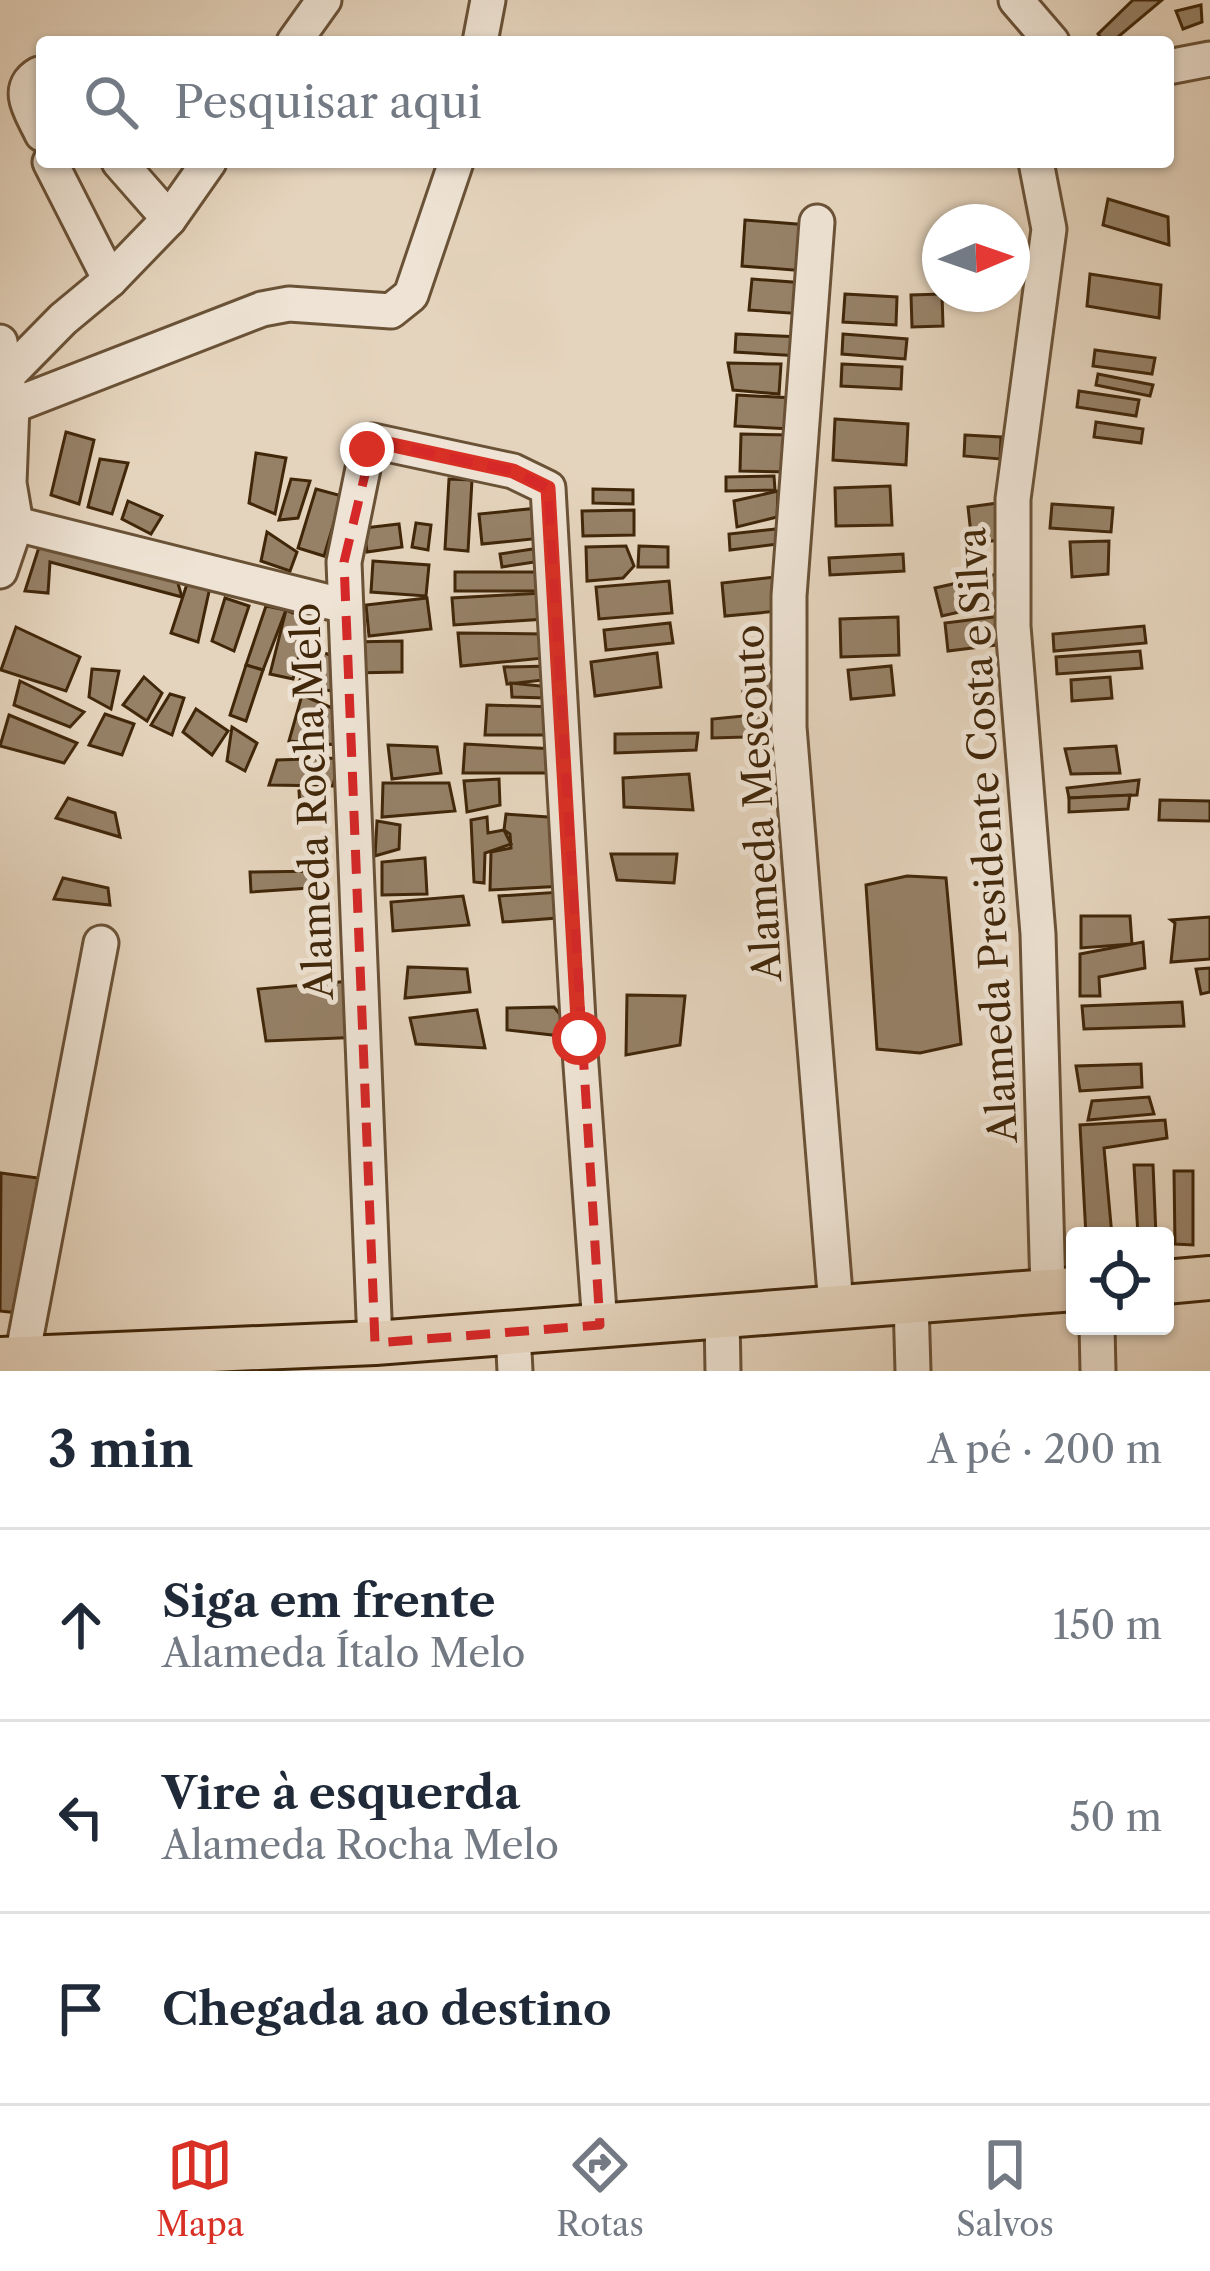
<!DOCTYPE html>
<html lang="pt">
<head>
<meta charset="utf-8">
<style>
  :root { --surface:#fff; --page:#f2f2f3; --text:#1f2937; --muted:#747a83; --line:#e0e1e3; --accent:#d93025 }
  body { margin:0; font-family:"Libre Caslon Text",serif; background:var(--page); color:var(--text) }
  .controls { position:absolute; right:36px; bottom:36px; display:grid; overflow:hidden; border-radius:12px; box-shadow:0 3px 9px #0004 }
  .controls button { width:108px; height:108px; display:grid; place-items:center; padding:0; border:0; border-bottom:3px solid var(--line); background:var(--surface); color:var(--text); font:60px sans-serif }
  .compass { position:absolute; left:922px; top:204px; width:108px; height:108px; border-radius:50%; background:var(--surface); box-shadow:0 3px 9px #0004; rotate:88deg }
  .stop { position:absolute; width:36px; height:36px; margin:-27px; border:9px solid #d93025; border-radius:50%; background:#fff }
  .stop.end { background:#d93025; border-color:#fff; box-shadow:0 3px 12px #0008 }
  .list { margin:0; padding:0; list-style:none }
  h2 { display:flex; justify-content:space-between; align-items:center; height:156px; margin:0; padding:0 48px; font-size:51px }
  h2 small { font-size:39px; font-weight:400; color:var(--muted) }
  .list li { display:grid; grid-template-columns:78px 1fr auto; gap:36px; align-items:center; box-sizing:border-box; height:192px; padding:0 48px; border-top:3px solid var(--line) }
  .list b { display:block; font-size:45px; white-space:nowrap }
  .list p { margin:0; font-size:39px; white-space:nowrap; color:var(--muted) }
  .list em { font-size:39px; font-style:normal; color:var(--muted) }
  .icon { flex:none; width:66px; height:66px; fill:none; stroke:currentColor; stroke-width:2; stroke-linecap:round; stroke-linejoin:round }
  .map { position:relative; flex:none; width:1210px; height:1371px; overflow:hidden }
  .search { position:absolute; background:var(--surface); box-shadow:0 3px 9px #0004; left:36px; right:36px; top:36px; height:132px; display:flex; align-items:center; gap:30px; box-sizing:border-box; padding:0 42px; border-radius:12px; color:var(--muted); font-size:45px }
  .sheet { height:732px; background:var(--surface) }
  nav { display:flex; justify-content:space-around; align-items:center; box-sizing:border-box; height:168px; border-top:3px solid var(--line); background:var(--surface); font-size:33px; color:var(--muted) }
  nav a { display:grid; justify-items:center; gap:6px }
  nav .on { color:var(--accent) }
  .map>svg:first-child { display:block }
  .building { fill:#968167; stroke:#41270a; stroke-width:3 }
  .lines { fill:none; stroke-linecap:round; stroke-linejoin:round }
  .minor-casing { stroke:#6a5237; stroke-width:39 }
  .major-casing { stroke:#41270a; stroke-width:48 }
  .minor { stroke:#eee3d4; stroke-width:33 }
  .major { stroke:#e5d4bd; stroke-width:42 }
  .route { stroke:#d93025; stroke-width:15 }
  .marked { fill:none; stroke:#d62828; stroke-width:9; stroke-dasharray:24 15; stroke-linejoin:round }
  .labels { text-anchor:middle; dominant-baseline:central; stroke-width:10; stroke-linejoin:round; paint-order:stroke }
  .street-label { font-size:39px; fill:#41270a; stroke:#eee3d4 }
</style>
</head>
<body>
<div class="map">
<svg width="1210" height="1371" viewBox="0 0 1210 1371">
  <rect width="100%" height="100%" fill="#e5d4bd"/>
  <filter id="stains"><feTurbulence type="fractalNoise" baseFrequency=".00167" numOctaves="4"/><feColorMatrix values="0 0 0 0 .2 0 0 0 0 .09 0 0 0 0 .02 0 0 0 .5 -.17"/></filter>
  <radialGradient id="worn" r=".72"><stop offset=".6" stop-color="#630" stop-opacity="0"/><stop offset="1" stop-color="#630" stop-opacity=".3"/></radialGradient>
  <g class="building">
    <path d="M1133,0H1162L1112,42H1104L1098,34Z"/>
    <path d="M1201,5L1202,22L1183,29L1176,11Z"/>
    <path d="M1108,199L1168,217L1169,245L1103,225Z"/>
    <path d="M745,220L808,225L805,271L742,266Z"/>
    <path d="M1090,274L1161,285L1159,318L1087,306Z"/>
    <path d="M752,279L805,283L803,314L749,310Z"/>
    <path d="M845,294L897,297L896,325L843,322Z"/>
    <path d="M942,294L943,326L912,327L911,295Z"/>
    <path d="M736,334L801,337L800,356L735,352Z"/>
    <path d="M843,334L907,339L905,359L842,354Z"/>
    <path d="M1095,350L1155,358L1152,374L1093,366Z"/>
    <path d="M728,363L781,364L779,394L733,390Z"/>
    <path d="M842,364L902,367L901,389L841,386Z"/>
    <path d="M1098,374L1153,385L1150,396L1096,385Z"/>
    <path d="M1079,391L1139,400L1136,416L1077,407Z"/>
    <path d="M737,395L793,398L791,429L735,426Z"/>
    <path d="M835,419L908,424L906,465L833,460Z"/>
    <path d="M1096,422L1143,429L1141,443L1094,437Z"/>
    <path d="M66,432L94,440L79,504L51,495Z"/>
    <path d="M741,434L793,435V472L740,471Z"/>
    <path d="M965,435L1001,437L1000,459L964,456Z"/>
    <path d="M256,453L286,458L275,514L249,503Z"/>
    <path d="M100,459L128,463L112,514L88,507Z"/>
    <path d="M774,476L775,490L726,491V477Z"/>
    <path d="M291,479L310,481L298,518L279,520Z"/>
    <path d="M449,479L472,480L468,551L445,549Z"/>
    <path d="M890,486L892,525L836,526L835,488Z"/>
    <path d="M316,489L342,496L324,556L298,548Z"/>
    <path d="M593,489L633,490V504L593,503Z"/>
    <path d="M778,491L777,517L737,527L734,501Z"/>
    <path d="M128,501L162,516L151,534L122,519Z"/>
    <path d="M998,503L1002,540L972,543L968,507Z"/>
    <path d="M1052,504L1113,508L1111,532L1050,528Z"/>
    <path d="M539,508L542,538L482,544L479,514Z"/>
    <path d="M634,510V535L583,536L582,511Z"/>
    <path d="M416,523L431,525L428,550L412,547Z"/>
    <path d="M399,524L402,547L367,552L364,528Z"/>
    <path d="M785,528L786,543L730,550L729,534Z"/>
    <path d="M267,532L297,552L290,571L261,561Z"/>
    <path d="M1109,541L1108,574L1072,577L1070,542Z"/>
    <path d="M40,544L177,580L182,597L50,562L48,593L25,591Z"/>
    <path d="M626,546L634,566L623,578L587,581L586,547Z"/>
    <path d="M639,546L668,547V567H638Z"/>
    <path d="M546,547L548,560L502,567L500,554Z"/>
    <path d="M903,554L904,571L830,575L829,558Z"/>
    <path d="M373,561L429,565L426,596L371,592Z"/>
    <path d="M455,572H550L549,591H455Z"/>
    <path d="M997,574L1003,602L942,616L935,588Z"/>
    <path d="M776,577L779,611L725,616L722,583Z"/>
    <path d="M669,581L672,613L599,619L596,587Z"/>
    <path d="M187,584L210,587L198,642L171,633Z"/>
    <path d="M543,593L545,619L454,625L452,598Z"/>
    <path d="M225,598L249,606L234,651L212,641Z"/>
    <path d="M427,598L431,629L369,636L366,605Z"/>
    <path d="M266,606L286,610L263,670L246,665Z"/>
    <path d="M286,610L308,619L293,679L270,674Z"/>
    <path d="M1002,616L1005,644L948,651L945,623Z"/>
    <path d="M898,617L899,655L841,657L840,619Z"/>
    <path d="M670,623L673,643L606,650L604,630Z"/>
    <path d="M1144,626L1146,643L1054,651L1053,634Z"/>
    <path d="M16,627L80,657L66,691L1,670Z"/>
    <path d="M458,633L544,634V658L461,666Z"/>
    <path d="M402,641V672L352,673L351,642Z"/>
    <path d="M315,649L337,658L331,691L298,684Z"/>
    <path d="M1140,651L1142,668L1057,674L1056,657Z"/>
    <path d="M657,653L661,687L595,696L591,662Z"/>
    <path d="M246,665L263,670L246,721L230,715Z"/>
    <path d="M550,666L552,679L507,684L504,667Z"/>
    <path d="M891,666L894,695L851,699L848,670Z"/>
    <path d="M782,667L784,690L743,691L748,673Z"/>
    <path d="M92,669L119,671L111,709L89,697Z"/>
    <path d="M144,677L162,693L147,721L123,705Z"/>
    <path d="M1110,677L1112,698L1072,701L1071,680Z"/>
    <path d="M20,681L84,712L70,727L14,705Z"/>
    <path d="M511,683L550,687L546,698L512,697Z"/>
    <path d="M170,694L184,698L172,735L151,725Z"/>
    <path d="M302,695L337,710L339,745L289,741Z"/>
    <path d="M487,705L555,707L556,735H485Z"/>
    <path d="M196,709L228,731L212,755L183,732Z"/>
    <path d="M786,712L781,736L712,738V719Z"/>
    <path d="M105,714L134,724L122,755L89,745Z"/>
    <path d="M9,715L77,743L64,763L0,746Z"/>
    <path d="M232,727L257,743L245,771L227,761Z"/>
    <path d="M698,733L696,750L615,753V734Z"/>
    <path d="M465,744L555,749L553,773H463Z"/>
    <path d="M388,745L437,747L441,773L392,779Z"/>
    <path d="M1116,746L1120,773L1071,774L1065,749Z"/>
    <path d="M339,758L333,786L269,785L277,760Z"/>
    <path d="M689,774L693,810L624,807L623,778Z"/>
    <path d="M499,779L500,805L467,812L464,781Z"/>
    <path d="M1139,780L1137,795L1069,798L1067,788Z"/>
    <path d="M383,783H449L455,811L382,817Z"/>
    <path d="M322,786L323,821L301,822L299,791Z"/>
    <path d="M1130,795L1128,809L1069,812V798Z"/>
    <path d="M68,798L115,813L120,837L56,818Z"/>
    <path d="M1160,800L1210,801V821L1159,820Z"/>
    <path d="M506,814L562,818L564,886L490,890L491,852L511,848L510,834L504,830Z"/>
    <path d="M487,817L488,833L504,830L511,844L485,853L484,883L474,882L471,820Z"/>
    <path d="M377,821L400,825L399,849L375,856Z"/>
    <path d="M611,854H677L674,883L617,880Z"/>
    <path d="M425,858L427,894L382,895V862Z"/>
    <path d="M323,871L324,887L251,892L250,872Z"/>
    <path d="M907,876L946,878L961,1044L920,1053L877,1049L866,885Z"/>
    <path d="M63,878L108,888L110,905L54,899Z"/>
    <path d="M561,892L557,918L503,922L499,896Z"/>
    <path d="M463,896L469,925L393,931L391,902Z"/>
    <path d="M1081,916H1130L1132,944L1081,948Z"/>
    <path d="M1210,917V959L1171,962L1175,923L1171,920Z"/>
    <path d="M1143,942L1145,968L1099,977L1100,996H1080V954Z"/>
    <path d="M408,967L467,969L470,992L405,998Z"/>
    <path d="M1210,968V992L1201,994L1196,969Z"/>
    <path d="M363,980V1037L266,1041L258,989Z"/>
    <path d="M627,995L685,996L680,1045L626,1055Z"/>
    <path d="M1182,1002L1184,1026L1084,1029L1082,1006Z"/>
    <path d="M554,1007L579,1038L507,1030V1008Z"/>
    <path d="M477,1010L485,1048L416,1044L410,1018Z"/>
    <path d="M1141,1064L1142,1087L1080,1091L1076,1066Z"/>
    <path d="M1149,1097L1154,1114L1088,1120L1092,1101Z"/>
    <path d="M1165,1120L1167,1138L1104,1148L1112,1236H1086L1080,1125Z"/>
    <path d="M1134,1165H1153L1156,1236H1138Z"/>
    <path d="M1174,1171H1193V1245L1175,1244Z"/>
    <path d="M1,1173L38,1178L19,1313L0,1311Z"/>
  </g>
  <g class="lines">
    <defs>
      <g id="minor">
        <path d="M1016,0L1052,42"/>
        <path d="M294,42L324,0"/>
        <path d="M480,42L488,0"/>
        <path d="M1168,67L1210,59"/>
        <path d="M42,77L39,74C13,89 33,114 42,134"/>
        <path d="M50,162L110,280"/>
        <path d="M119,162L169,219"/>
        <path d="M1036,162L1049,229L1013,499V626L1038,934L1048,1291"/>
        <path d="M817,222L789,596V727L836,1306"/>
        <path d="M0,342L12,406L9,483L16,524L0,571"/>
        <path d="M7,376L63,319L110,280L169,219L209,162"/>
        <path d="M12,406L262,309L289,304L391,311L411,295L456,162"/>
        <path d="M16,524L345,606"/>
        <path d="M911,1301L913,1371"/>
        <path d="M722,1315L723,1371"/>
        <path d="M1097,1326L1098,1371"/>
        <path d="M513,1332L515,1371"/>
        <path d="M375,1343L344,562L367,449L373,441L513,471L548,488L579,1038L600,1325"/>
        <path d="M22,1357L101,943"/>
      </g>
      <g id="major">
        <path d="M1165,1282L1210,1278"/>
        <path d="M0,1359L375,1343L1075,1289"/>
      </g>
    </defs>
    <use href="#minor" class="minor-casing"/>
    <use href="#major" class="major-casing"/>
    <use href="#minor" class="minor"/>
    <use href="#major" class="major"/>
  </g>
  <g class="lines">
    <path class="route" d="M367,449L373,441L379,442L513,471L548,488L579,1038"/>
  </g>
  <path class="marked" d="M373,441L513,471L548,488L600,1325L375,1343L344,562Z"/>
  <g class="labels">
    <g class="street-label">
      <text transform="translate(312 801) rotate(-92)">Alameda Rocha Melo</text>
      <text transform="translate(758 803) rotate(-93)">Alameda Mescouto</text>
      <text transform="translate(987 835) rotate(-93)">Alameda Presidente Costa e Silva</text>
    </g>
  </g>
  <rect width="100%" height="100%" filter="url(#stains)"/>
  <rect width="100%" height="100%" fill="url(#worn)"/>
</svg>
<div class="controls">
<button><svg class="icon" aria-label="locate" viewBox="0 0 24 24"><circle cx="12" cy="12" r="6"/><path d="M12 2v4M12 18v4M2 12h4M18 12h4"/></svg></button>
</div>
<svg class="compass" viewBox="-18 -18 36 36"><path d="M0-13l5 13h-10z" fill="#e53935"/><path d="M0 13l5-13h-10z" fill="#747a83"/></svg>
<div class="stop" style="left:579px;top:1038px"></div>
<div class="stop end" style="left:367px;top:449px"></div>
<div class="search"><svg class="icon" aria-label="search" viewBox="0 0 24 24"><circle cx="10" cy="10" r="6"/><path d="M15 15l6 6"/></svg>Pesquisar aqui</div>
</div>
<section class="sheet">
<h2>3 min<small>A pé · 200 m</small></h2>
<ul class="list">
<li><svg class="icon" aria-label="ahead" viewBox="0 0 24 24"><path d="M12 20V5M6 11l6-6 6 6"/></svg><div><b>Siga em frente</b><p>Alameda Ítalo Melo</p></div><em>150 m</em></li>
<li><svg class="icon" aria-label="left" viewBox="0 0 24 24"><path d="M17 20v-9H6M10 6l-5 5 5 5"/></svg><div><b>Vire à esquerda</b><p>Alameda Rocha Melo</p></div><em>50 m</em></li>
<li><svg class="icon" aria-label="arrive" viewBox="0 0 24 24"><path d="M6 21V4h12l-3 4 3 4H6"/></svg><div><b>Chegada ao destino</b></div></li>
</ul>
</section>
<nav>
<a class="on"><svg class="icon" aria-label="map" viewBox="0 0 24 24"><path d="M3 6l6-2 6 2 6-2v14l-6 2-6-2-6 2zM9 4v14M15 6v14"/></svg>Mapa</a>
<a><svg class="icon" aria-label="directions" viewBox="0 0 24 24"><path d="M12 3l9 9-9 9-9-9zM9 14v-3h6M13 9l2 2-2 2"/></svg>Rotas</a>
<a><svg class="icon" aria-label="saved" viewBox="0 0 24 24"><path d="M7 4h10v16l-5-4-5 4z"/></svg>Salvos</a>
</nav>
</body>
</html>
